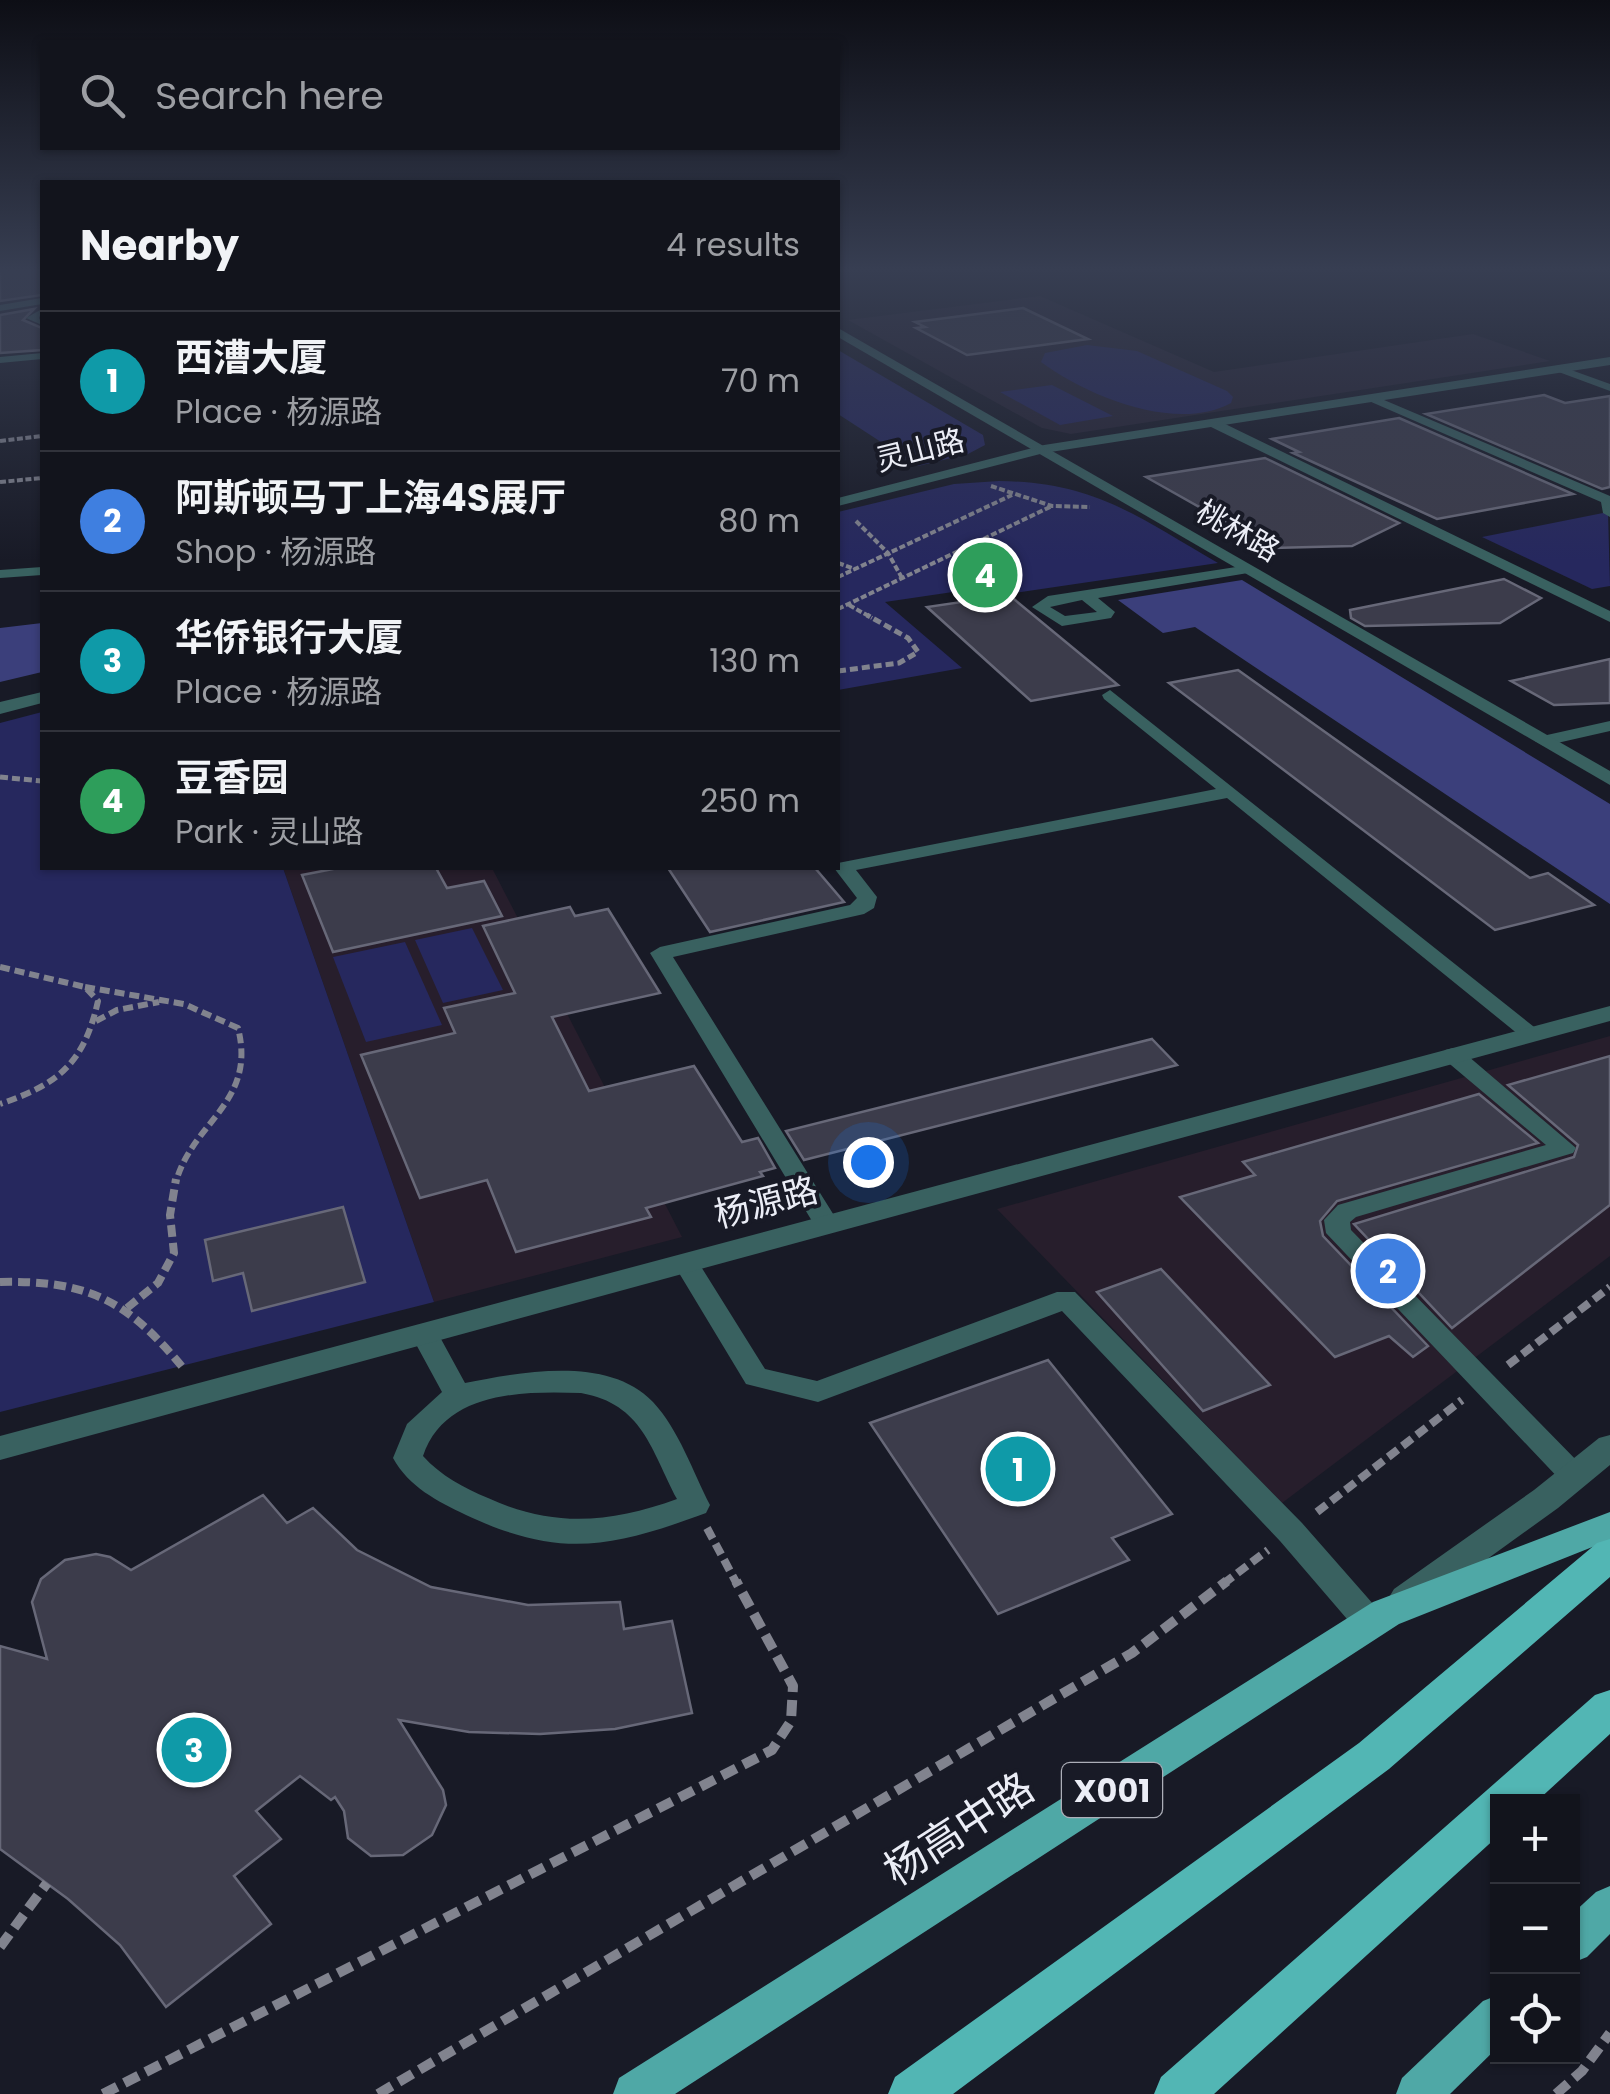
<!DOCTYPE html>
<html lang="en">
<head>
<meta charset="utf-8">
<style>
  :root { --surface:#12141c; --page:#1b1d25; --text:#f1f3f6; --muted:#9c9ea3; --line:#31333b; --accent:#ea580c }
  body { margin:0; font-family:Poppins,"Noto Sans SC",sans-serif; background:var(--page); color:var(--text) }
  .controls { position:absolute; right:30px; bottom:30px; display:grid; overflow:hidden; border-radius:0px; box-shadow:0 2px 8px #0004 }
  .controls button { width:90px; height:90px; display:grid; place-items:center; padding:0; border:0; border-bottom:2px solid var(--line); background:var(--surface); color:var(--text); font:50px sans-serif }
  .you { position:absolute; left:868px; top:1162px; width:35px; height:35px; margin:-25px; border:8px solid #fff; border-radius:50%; background:#1a73e8; box-shadow:0 0 0 15px #1a73e833 }
  .badge { display:grid; place-items:center; width:65px; height:65px; border-radius:50%; background:var(--accent); color:#fff; font-size:32px; font-weight:700 }
  .pin { position:absolute; translate:-50% -50%; border:5px solid #fff; box-shadow:0 2px 10px #0006 }
  .list { margin:0; padding:0; list-style:none }
  h2 { display:flex; justify-content:space-between; align-items:center; height:130px; margin:0; padding:0 40px; font-size:42px }
  h2 small { font-size:32px; font-weight:400; color:var(--muted) }
  .list li { display:grid; grid-template-columns:65px 1fr auto; gap:30px; align-items:center; box-sizing:border-box; height:140px; padding:0 40px; border-top:2px solid var(--line) }
  .list b { display:block; font-size:38px; white-space:nowrap }
  .list p { margin:0; font-size:32px; white-space:nowrap; color:var(--muted) }
  .list em { font-size:32px; font-style:normal; color:var(--muted) }
  .icon { flex:none; width:55px; height:55px; fill:none; stroke:currentColor; stroke-width:2; stroke-linecap:round; stroke-linejoin:round }
  .map { position:relative; flex:none; width:1610px; height:2094px; overflow:hidden }
  .search { position:absolute; background:var(--surface); box-shadow:0 2px 8px #0004; left:40px; top:40px; width:800px; height:110px; display:flex; align-items:center; gap:25px; box-sizing:border-box; padding:0 35px; border-radius:0px; color:var(--muted); font-size:38px }
  .panel { position:absolute; background:var(--surface); box-shadow:0 2px 8px #0004; left:40px; top:180px; width:800px; height:690px; border-radius:0px }
  .map>svg:first-child { display:block }
  .industrial { fill:#271e2c }
  .education { fill:#262333 }
  .green { fill:#26285e }
  .forest { fill:#3b3f7b }
  .building { fill:#3c3c4b; stroke:#676878; stroke-width:2.5 }
  .lines { fill:none; stroke-linecap:round; stroke-linejoin:round }
  .path-far4 { stroke:#81838e; stroke-width:4; stroke-dasharray:6 2.5; stroke-linecap:butt }
  .path-far3 { stroke:#81838e; stroke-width:5; stroke-dasharray:8 4; stroke-linecap:butt }
  .path-far2 { stroke:#81838e; stroke-width:6; stroke-dasharray:10 5; stroke-linecap:butt }
  .path-far1 { stroke:#81838e; stroke-width:8; stroke-dasharray:12 6; stroke-linecap:butt }
  .path { stroke:#81838e; stroke-width:10; stroke-dasharray:16 8; stroke-linecap:butt }
  .service { fill:#396160; fill-rule:evenodd }
  .minor { fill:#396160; fill-rule:evenodd }
  .tertiary { fill:#396160; fill-rule:evenodd }
  .primary { fill:#4fa8a6; fill-rule:evenodd }
  .trunk { fill:#52b6b4; fill-rule:evenodd }
  .labels { text-anchor:middle; dominant-baseline:central; stroke-width:8; stroke-linejoin:round; paint-order:stroke }
  .far-street-label { font-size:30px; fill:#ebedf6; stroke:#181a26 }
  .shield { fill:#181a26; stroke:#acaeb8; stroke-width:2.5 }
  .shield-label { font-size:32px; font-weight:bold; fill:#ebedf6 }
  .street-label { font-size:35px; fill:#ebedf6; stroke:#181a26 }
  .near-street-label { font-size:42px; fill:#ebedf6; stroke:#181a26 }
</style>
</head>
<body>
<div class="map">
<svg width="1610" height="2094" viewBox="0 0 1610 2094">
  <rect width="100%" height="100%" fill="#181a26"/>
  <g class="industrial">
    <path d="M283,868H492L682,1237L434,1302Z"/>
    <path d="M1610,1036V1256L1282,1503L997,1209Z"/>
  </g>
  <path class="education" d="M1040,296L1214,372L1473,334L1550,361L1071,434L1042,428L848,320Z"/>
  <g class="green">
    <path d="M1087,345L1137,351L1227,391L1233,397L1231,403C1176,433 1087,396 1041,362L1045,353Z"/>
    <path d="M838,350L983,435L985,445L968,454L918,466L838,414Z"/>
    <path d="M1052,385L1113,416L1060,425L1000,392Z"/>
    <path d="M999,481C1095,482 1138,517 1218,563L1000,595L980,588L885,602L962,668L838,690V512L954,484Z"/>
    <path d="M1608,512L1610,586L1592,589L1482,537Z"/>
    <path d="M42,712V868H283L434,1302L0,1412V723Z"/>
    <path d="M472,928L503,990L443,1003L415,940Z"/>
    <path d="M405,942L442,1025L366,1042L333,957Z"/>
  </g>
  <g class="forest">
    <path d="M1242,580L1610,804V904L1195,627L1163,633L1118,600Z"/>
    <path d="M42,623V672L0,682V628Z"/>
  </g>
  <g class="building">
    <path d="M0,268H42V295L0,301Z"/>
    <path d="M1023,308L1088,339L967,355L916,328L925,327L915,322Z"/>
    <path d="M34,309L23,320L42,328V350L0,353V315Z"/>
    <path d="M1544,395L1565,403L1610,396V487L1602,489L1426,414Z"/>
    <path d="M1399,418L1573,494L1437,519L1293,453L1299,452L1272,439Z"/>
    <path d="M1265,458L1399,523L1352,546L1272,548L1146,477Z"/>
    <path d="M1504,579L1541,598L1500,623L1365,626L1351,618L1350,610Z"/>
    <path d="M1009,595L1118,685L1031,701L927,607Z"/>
    <path d="M1610,659V703L1554,705L1511,681Z"/>
    <path d="M1238,670L1530,878L1548,873L1594,905L1495,930L1169,683Z"/>
    <path d="M338,868H436L447,888L484,881L502,916L333,952L302,875Z"/>
    <path d="M668,868H815L844,902L710,932Z"/>
    <path d="M570,907L575,916L608,909L660,993L552,1017L589,1091L694,1066L742,1142L758,1138L775,1168L760,1172L763,1176L646,1208L651,1217L516,1252L487,1180L420,1198L361,1055L455,1033L444,1008L515,993L483,926Z"/>
    <path d="M1152,1039L1177,1065L804,1160L786,1131Z"/>
    <path d="M1610,1056V1205L1452,1328L1354,1224L1574,1157L1578,1145L1508,1085Z"/>
    <path d="M1479,1094L1538,1143L1337,1201L1320,1221L1323,1236L1428,1346L1413,1357L1389,1336L1335,1357L1180,1197L1255,1175L1243,1162Z"/>
    <path d="M343,1207L365,1282L252,1311L243,1273L213,1281L205,1240Z"/>
    <path d="M1161,1269L1270,1385L1203,1411L1097,1292Z"/>
    <path d="M1048,1360L1172,1514L1112,1538L1129,1560L998,1614L870,1423Z"/>
    <path d="M263,1495L287,1523L313,1508L357,1550L431,1587L528,1605L620,1602L624,1629L672,1621L692,1713L615,1729L540,1734L469,1732L399,1720L443,1790L446,1805L432,1835L403,1855L371,1856L348,1838L344,1811L335,1797L331,1800L300,1776L256,1811L281,1839L234,1876L271,1924L166,2007L120,1945L68,1899L0,1849V1646L47,1659L32,1602L41,1579L65,1560L96,1554L110,1557L131,1570Z"/>
  </g>
  <g class="lines">
    <g class="path-far4">
      <path d="M0,441L42,436"/>
      <path d="M0,482L42,478"/>
      <path d="M991,486L1052,506L1090,507"/>
      <path d="M856,521L888,553L902,578"/>
      <path d="M838,563L855,569"/>
      <path d="M838,577L1012,495"/>
      <path d="M849,605L872,618"/>
      <path d="M838,609L1052,506"/>
    </g>
    <g class="path-far3">
      <path d="M838,671L899,663L918,652L908,638L867,615"/>
      <path d="M0,777L42,781"/>
    </g>
    <g class="path-far2">
      <path d="M0,967L85,987L98,1001C84,1063 59,1084 0,1104"/>
      <path d="M85,987L184,1004L238,1028C257,1103 192,1122 176,1182"/>
      <path d="M96,1021L117,1010L159,1002"/>
    </g>
    <g class="path-far1">
      <path d="M0,1282C89,1280 128,1301 184,1369"/>
      <path d="M127,1308L158,1283L174,1253L170,1215L176,1179"/>
      <path d="M1508,1365L1610,1287"/>
      <path d="M1317,1512L1462,1400"/>
      <path d="M707,1528L737,1584"/>
      <path d="M1223,1584L1268,1550"/>
    </g>
    <g class="path">
      <path d="M0,1947L47,1883"/>
      <path d="M103,2094L772,1750L791,1721L793,1686L736,1581"/>
      <path d="M378,2094L1132,1653L1227,1581"/>
      <path d="M1556,2094L1582,2071L1610,2033"/>
    </g>
    <g class="service">
      <path d="M42,309L39,318L42,325L26,318Z"/>
      <path d="M42,353V359L0,363V357Z"/>
      <path d="M1560,366L1610,384V391L1556,371Z"/>
      <path d="M1369,397H1377L1610,496V517L1603,513L1601,502L1369,401Z"/>
      <path d="M1211,421H1219L1610,611V622L1211,427Z"/>
      <path d="M1249,565L1256,569L1254,572L1098,598L1115,612L1111,618L1062,626L1032,607L1048,596ZM1082,600L1097,612L1065,616L1050,607Z"/>
      <path d="M42,567V575L0,578V570Z"/>
      <path d="M1110,690L1543,1034L1540,1039H1524L1227,798L856,870L877,897L874,908L864,914L673,957L840,1225L836,1231H818L650,953L660,947L850,905L857,898L834,868H838V863L1216,789L1104,699L1102,695Z"/>
      <path d="M1610,721V731L1544,746L1535,741L1538,737Z"/>
      <path d="M1453,1048L1461,1050L1576,1148L1573,1153L1356,1217L1350,1222L1351,1230L1584,1468L1589,1476L1584,1484L1574,1488L1564,1484L1326,1233L1324,1220L1338,1205L1546,1145L1445,1060L1442,1055L1445,1050Z"/>
      <path d="M686,1254L695,1257L765,1369L817,1381L1057,1292H1075L1302,1523L1381,1613L1386,1623L1381,1633L1370,1637L1359,1633L1280,1541L1062,1311L818,1402L746,1384L673,1263L677,1257Z"/>
      <path d="M425,1325L435,1328L465,1383C522,1372 608,1355 653,1402C679,1430 693,1472 710,1505L706,1513C611,1548 560,1559 466,1515C437,1501 409,1487 393,1458L407,1424L442,1392L411,1335L415,1328ZM581,1393C643,1404 651,1450 677,1499C611,1523 553,1528 488,1498C464,1488 441,1476 423,1456C445,1391 523,1391 581,1393Z"/>
    </g>
    <g class="minor">
      <path d="M1610,357V365L1044,453L838,506V498L1044,445Z"/>
      <path d="M42,692V703L0,714V702Z"/>
    </g>
    <g class="tertiary">
      <path d="M42,298V304L0,311V305Z"/>
      <path d="M838,328L1610,771V785L838,337Z"/>
      <path d="M1610,1006V1021L0,1460V1436Z"/>
      <path d="M1610,1435V1465L1558,1508L1418,1609L1406,1614L1394,1609L1388,1599L1394,1589L1534,1490L1599,1438Z"/>
    </g>
    <g class="primary">
      <path d="M1610,1512V1540L1399,1624L675,2094H613L619,2078L1373,1602Z"/>
      <path d="M1610,1886V1934L1587,1957L1572,1963V1914L1596,1892Z"/>
      <path d="M1498,1995V2047L1450,2094H1396L1402,2078L1483,2001Z"/>
    </g>
    <g class="trunk">
      <path d="M1610,1539V1577L1389,1769L953,2094H888L895,2077L1359,1743L1597,1543Z"/>
      <path d="M1610,1690V1734L1536,1802H1498V1836L1214,2094H1154L1161,2077L1595,1695Z"/>
    </g>
  </g>
  <linearGradient id="sky" x2="0" y2="1"><stop stop-color="#0d0e15"/><stop offset="0.48" stop-color="#373e52"/><stop offset="1" stop-color="#373e52" stop-opacity="0"/></linearGradient>
  <rect width="1610" height="561" fill="url(#sky)"/>
  <g class="labels">
    <g class="far-street-label">
      <text transform="translate(920 450) rotate(-14)">灵山路</text>
      <text transform="translate(1238 531) rotate(30)">桃林路</text>
    </g>
    <rect class="shield" x="1062" y="1763" width="100" height="54" rx="8"/>
    <g class="shield-label">
      <text x="1112" y="1790">X001</text>
    </g>
    <g class="street-label">
      <text transform="translate(766 1202) rotate(-15)">杨源路</text>
    </g>
    <g class="near-street-label">
      <text transform="translate(959 1829) rotate(-33)">杨高中路</text>
    </g>
  </g>
</svg>
<div class="controls">
<button>+</button>
<button>−</button>
<button><svg class="icon" aria-label="locate" viewBox="0 0 24 24"><circle cx="12" cy="12" r="6"/><path d="M12 2v4M12 18v4M2 12h4M18 12h4"/></svg></button>
</div>
<div class="you"></div>
<div class="pin badge" style="left:1018px;top:1469px;background:#0f9aa8">1</div>
<div class="pin badge" style="left:1388px;top:1271px;background:#3f7fe0">2</div>
<div class="pin badge" style="left:194px;top:1750px;background:#0f9aa8">3</div>
<div class="pin badge" style="left:985px;top:575px;background:#2e9e5b">4</div>
<div class="search"><svg class="icon" aria-label="search" viewBox="0 0 24 24"><circle cx="10" cy="10" r="6"/><path d="M15 15l6 6"/></svg>Search here</div>
<section class="panel">
<h2>Nearby<small>4 results</small></h2>
<ul class="list">
<li><span class="badge" style="background:#0f9aa8">1</span><div><b>西漕大厦</b><p>Place · 杨源路</p></div><em>70 m</em></li>
<li><span class="badge" style="background:#3f7fe0">2</span><div><b>阿斯顿马丁上海4S展厅</b><p>Shop · 杨源路</p></div><em>80 m</em></li>
<li><span class="badge" style="background:#0f9aa8">3</span><div><b>华侨银行大厦</b><p>Place · 杨源路</p></div><em>130 m</em></li>
<li><span class="badge" style="background:#2e9e5b">4</span><div><b>豆香园</b><p>Park · 灵山路</p></div><em>250 m</em></li>
</ul>
</section>
</div>
</body>
</html>
